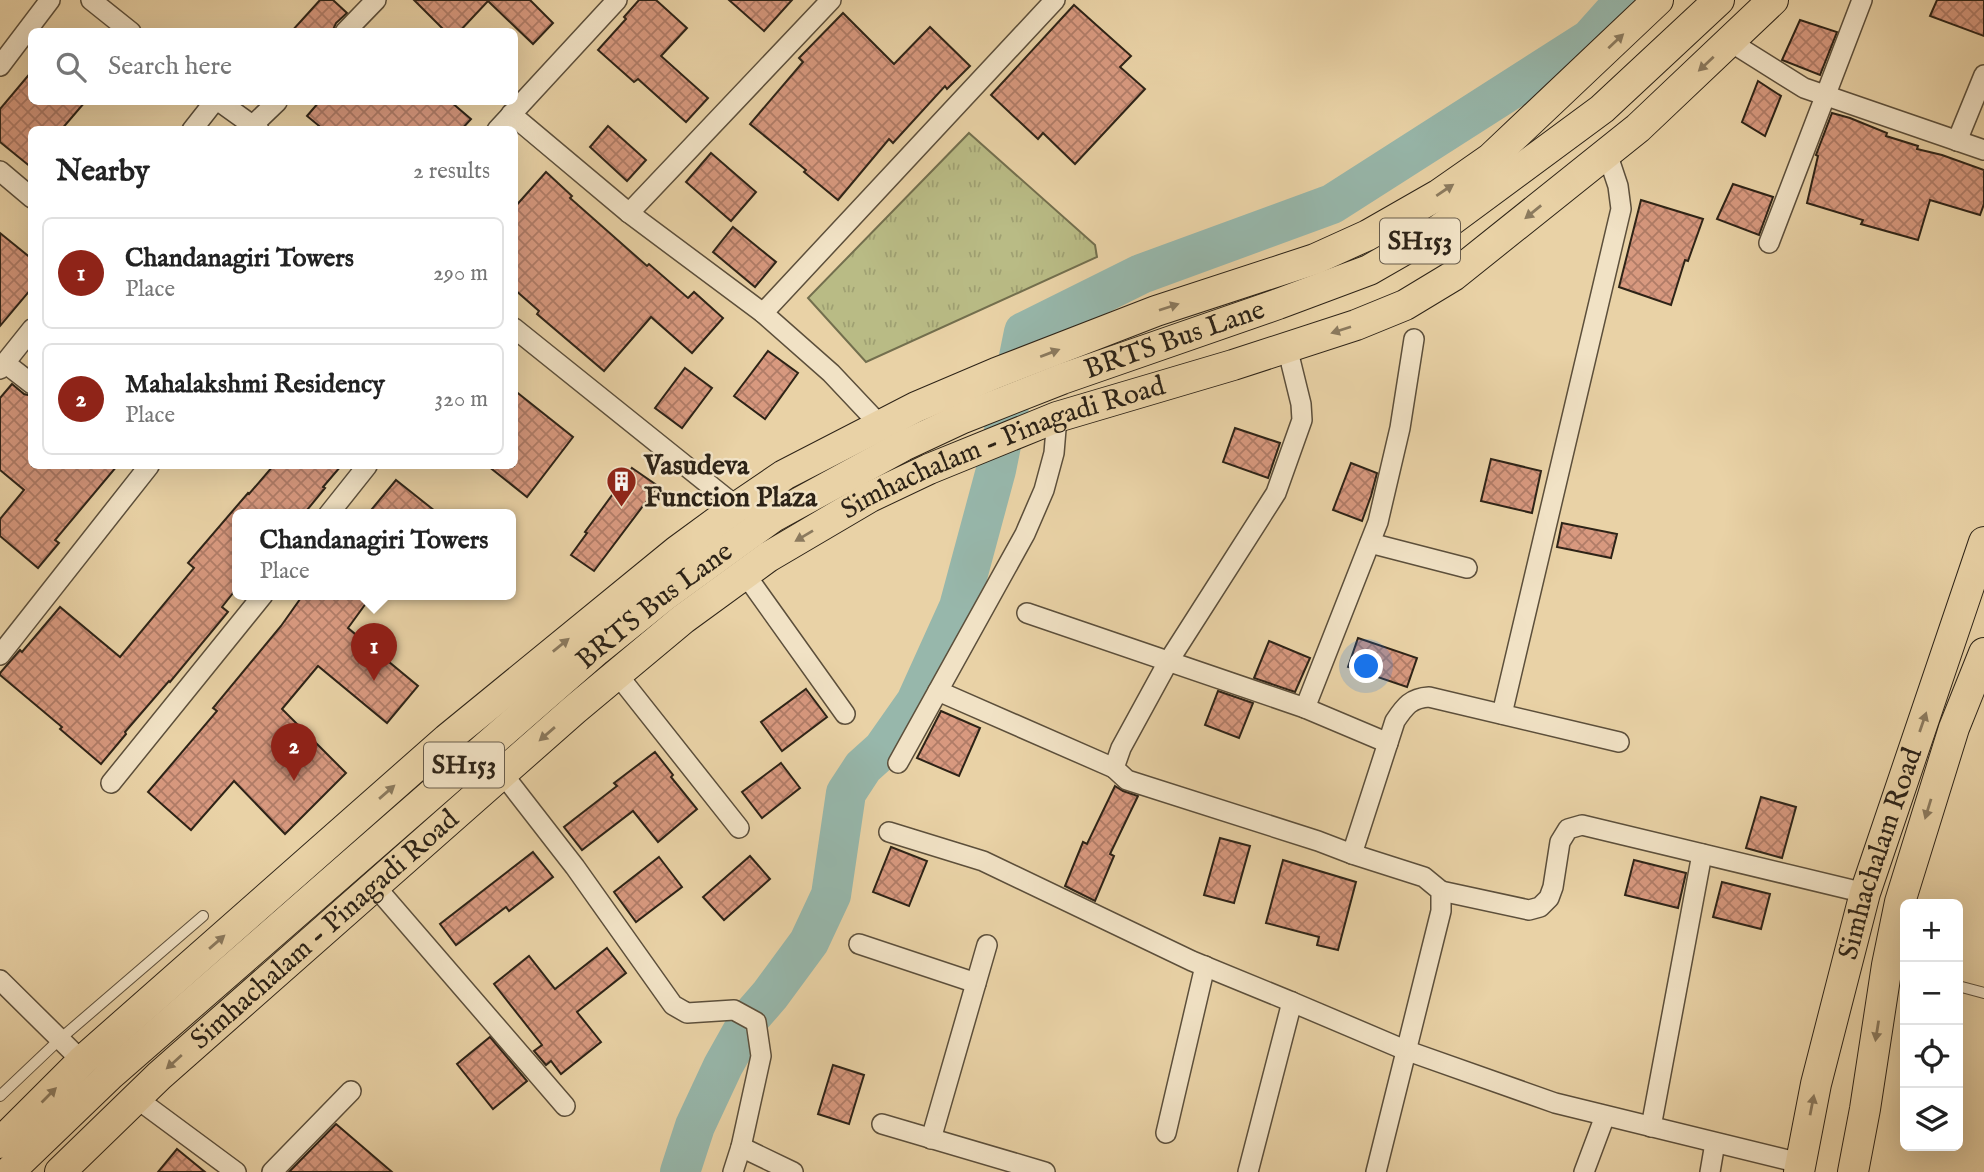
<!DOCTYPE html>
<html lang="en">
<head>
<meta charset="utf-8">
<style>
  :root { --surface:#fff; --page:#f6f6f6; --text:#222; --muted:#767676; --line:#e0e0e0; --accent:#8f2418 }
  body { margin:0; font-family:"IM FELL English",serif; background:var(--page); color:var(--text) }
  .controls { position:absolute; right:21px; bottom:21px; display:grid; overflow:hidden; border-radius:10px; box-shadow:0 7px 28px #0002 }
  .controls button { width:63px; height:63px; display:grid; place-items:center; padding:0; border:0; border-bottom:2px solid var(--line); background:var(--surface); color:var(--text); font:35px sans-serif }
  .you { position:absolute; left:1367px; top:667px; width:24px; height:24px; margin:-18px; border:5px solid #fff; border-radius:50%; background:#1a73e8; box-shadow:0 0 0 10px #1a73e833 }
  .badge { display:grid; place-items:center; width:46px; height:46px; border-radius:50%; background:var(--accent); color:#fff; font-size:23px; font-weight:700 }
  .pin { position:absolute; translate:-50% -58px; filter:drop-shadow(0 2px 4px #0008) }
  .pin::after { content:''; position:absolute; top:37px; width:24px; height:21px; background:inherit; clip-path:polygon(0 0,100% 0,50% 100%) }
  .popup { position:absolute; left:232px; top:509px; width:284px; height:91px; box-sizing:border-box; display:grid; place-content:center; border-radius:10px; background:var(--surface); filter:drop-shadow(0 2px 5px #0005); font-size:23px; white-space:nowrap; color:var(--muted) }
  .popup b { font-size:26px; color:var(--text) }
  .popup::after { content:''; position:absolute; left:50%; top:100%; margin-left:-14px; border:14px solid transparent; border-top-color:var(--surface) }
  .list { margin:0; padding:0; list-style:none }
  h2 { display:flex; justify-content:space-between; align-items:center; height:91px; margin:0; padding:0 28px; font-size:30px }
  h2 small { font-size:23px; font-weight:400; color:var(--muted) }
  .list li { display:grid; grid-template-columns:46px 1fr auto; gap:21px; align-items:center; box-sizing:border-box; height:112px; margin:0 14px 14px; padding:0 14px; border:2px solid var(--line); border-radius:10px }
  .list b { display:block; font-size:26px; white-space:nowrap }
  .list p { margin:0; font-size:23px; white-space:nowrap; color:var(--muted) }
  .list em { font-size:23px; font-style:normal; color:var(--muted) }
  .icon { flex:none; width:38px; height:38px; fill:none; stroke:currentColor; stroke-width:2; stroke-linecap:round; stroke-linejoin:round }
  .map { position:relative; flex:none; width:1984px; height:1172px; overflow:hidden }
  .search { position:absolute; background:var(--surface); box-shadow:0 7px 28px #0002; left:28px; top:28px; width:490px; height:77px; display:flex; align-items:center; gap:18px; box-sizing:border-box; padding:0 24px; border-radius:10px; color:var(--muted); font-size:26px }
  .panel { position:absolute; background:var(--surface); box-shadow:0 7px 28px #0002; left:28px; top:126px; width:490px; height:343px; border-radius:10px }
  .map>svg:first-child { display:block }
  .park { fill:url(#park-tufts); stroke:#736f4e; stroke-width:2 }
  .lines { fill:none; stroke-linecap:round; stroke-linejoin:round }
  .river { stroke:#97b7ab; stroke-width:40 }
  .building { fill:url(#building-cross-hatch); stroke:#2d2317; stroke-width:2 }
  .lane-casing { stroke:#5c4f3b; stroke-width:12 }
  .street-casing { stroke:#5c4f3b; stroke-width:22 }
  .primary-casing { stroke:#2d2317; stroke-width:32 }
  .lane { stroke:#f1e2c5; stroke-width:10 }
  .street { stroke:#f1e2c5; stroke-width:19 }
  .primary { stroke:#e9d2a6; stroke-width:30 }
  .oneway { fill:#8b7a5e }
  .labels { text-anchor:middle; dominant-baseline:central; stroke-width:5; stroke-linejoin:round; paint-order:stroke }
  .shield { fill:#f1e2c5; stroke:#685c4b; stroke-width:2 }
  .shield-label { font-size:26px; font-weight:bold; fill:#2d2317 }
  .street-label { font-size:28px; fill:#2d2317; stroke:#f1e2c5 }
  .poi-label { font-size:28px; font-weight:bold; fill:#2d2317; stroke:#f1e2c5; text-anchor:start }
</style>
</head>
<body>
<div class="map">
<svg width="1984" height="1172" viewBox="0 0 1984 1172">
  <defs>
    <pattern id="park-tufts" width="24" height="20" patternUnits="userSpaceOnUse" patternTransform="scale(1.75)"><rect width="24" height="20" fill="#b9bb85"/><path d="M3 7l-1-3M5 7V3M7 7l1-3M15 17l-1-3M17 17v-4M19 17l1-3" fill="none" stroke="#9fa072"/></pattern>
    <pattern id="building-cross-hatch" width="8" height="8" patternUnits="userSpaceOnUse" patternTransform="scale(1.75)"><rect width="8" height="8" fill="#d8997f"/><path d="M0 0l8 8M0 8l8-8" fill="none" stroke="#b07c67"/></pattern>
  </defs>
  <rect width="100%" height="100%" fill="#e9d2a6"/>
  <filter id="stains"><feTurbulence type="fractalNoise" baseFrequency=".00286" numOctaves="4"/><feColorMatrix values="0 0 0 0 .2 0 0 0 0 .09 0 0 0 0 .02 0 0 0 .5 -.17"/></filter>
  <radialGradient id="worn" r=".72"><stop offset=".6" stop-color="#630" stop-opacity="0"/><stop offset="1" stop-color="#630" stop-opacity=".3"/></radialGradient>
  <path class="park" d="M969,133L1095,245L1097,257L866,362L808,298Z"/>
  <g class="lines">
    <path class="river" d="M680,1172L695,1126L723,1066L750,1018L770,995L809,942L831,895L846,793L863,767L883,749L916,702L959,607L996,470L1024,332L1141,274L1332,204L1590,39L1625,0"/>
  </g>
  <g class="building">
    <path d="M320,0H333L347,13L336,23L332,32H291Z"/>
    <path d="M414,0H530L553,23L533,44L488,1L459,32H446Z"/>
    <path d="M639,0H656L687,28L661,56L708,98L686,122L638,79L634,82L598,50L626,19L624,17Z"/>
    <path d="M729,0H792L764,31Z"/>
    <path d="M1937,0H1984V36L1930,16Z"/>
    <path d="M1074,5L1131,56L1120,67L1145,89L1075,164L1043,133L1038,139L991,95Z"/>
    <path d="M843,13L894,64L930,27L970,66L947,89L945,86L893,143L889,139L838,200L804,172L806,170L750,124L803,62L799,58Z"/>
    <path d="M1800,20L1837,32L1820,75L1782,60Z"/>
    <path d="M32,71V102H85L61,130H32V168L0,142V109Z"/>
    <path d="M1758,81L1781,96L1765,136L1742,122Z"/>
    <path d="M319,102H451L471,119L461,130H324L307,116Z"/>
    <path d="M1832,113L1850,118L1887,133L1886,136L1918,146L1917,149L1942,155L1984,170V204L1980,215L1930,200L1918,240L1861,224L1863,220L1807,203L1818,156L1816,155Z"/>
    <path d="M608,126L646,160L627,181L590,147Z"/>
    <path d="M711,153L756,192L731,221L686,182Z"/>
    <path d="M546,172L572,196L570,198L647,266L649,264L688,298L694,292L723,318L692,353L651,317L604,371L537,314L539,311L514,289V208Z"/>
    <path d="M1733,184L1773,197L1759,235L1717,219Z"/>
    <path d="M1641,200L1703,219L1688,261L1685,260L1671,305L1619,287Z"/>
    <path d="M733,227L776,262L755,287L713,252Z"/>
    <path d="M0,233L32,259V288L0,326Z"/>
    <path d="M768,351L798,373L765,419L734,396Z"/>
    <path d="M685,368L712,388L682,428L655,408Z"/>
    <path d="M12,384L24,394L32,396V466H117L55,540L59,543L38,568L0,536V519L24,490L0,470V398Z"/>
    <path d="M514,390L573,437L527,497L488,466H514Z"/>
    <path d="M1235,428L1280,443L1268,478L1223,462Z"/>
    <path d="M1491,459L1541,471L1532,513L1481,501Z"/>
    <path d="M1351,463L1377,473L1371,496L1362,521L1333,510Z"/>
    <path d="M273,466H341L323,487L325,488L303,515H237V588L222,607L228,612L170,682L169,681L125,732L126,734L101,764L60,729L62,727L0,675V673L20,650L22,652L60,607L120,657L194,568L188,563L248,493L249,494Z"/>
    <path d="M632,468L658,486L594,571L571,555L587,533L585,532Z"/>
    <path d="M396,480L440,515H367Z"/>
    <path d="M1562,523L1617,534L1611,558L1557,547Z"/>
    <path d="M303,595H372L348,628L418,686L387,723L318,666L282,709L346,773L285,834L234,781L191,830L148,792L217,711L213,708L281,626Z"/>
    <path d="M1358,638L1417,658L1407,687L1348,667Z"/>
    <path d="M1269,641L1310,658L1295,692L1254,678Z"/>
    <path d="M806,689L827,717L782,751L761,722Z"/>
    <path d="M1218,691L1253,703L1239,738L1205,725Z"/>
    <path d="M941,711L980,728L959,776L917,758Z"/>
    <path d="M655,752L673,775L671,777L697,809L658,842L633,811L582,850L564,827L617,786L614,783Z"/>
    <path d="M781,763L800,788L762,818L742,792Z"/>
    <path d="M1115,786L1123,791L1138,796L1110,854L1114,856L1095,901L1065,886L1083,842L1087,844Z"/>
    <path d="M1761,797L1796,807L1782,858L1746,848Z"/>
    <path d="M1220,838L1250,846L1234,903L1204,895Z"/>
    <path d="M891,847L927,861L909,906L873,892Z"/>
    <path d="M533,852L553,877L509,911L506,907L456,945L440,924Z"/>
    <path d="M750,856L770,879L724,920L703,897Z"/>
    <path d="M659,857L682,887L636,922L614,892Z"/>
    <path d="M1283,860L1356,882L1338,950L1317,945L1319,937L1266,923Z"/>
    <path d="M1634,860L1686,873L1678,908L1625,895Z"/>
    <path d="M1722,882L1770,894L1761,929L1713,917Z"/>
    <path d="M607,948L626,973L577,1012L601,1042L561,1074L551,1061L546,1065L534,1051L542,1045L494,984L529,956L555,989Z"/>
    <path d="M490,1037L527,1081L493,1109L457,1064Z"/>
    <path d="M833,1065L864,1075L849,1124L818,1114Z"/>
    <path d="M336,1124L392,1172H289Z"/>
    <path d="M177,1149L205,1172H158Z"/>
  </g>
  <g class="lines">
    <defs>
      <g id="lane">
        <path d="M1958,986L1984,993"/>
        <path d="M0,1096L60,1039L203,916"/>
      </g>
      <g id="street">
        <path d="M91,0L131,32"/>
        <path d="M345,32L376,0"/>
        <path d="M1729,41L1804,88L1984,150"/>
        <path d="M0,66L50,0"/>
        <path d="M220,102L259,130"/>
        <path d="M511,114L629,213L763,313L831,373L880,425"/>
        <path d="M253,125L277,102"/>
        <path d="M192,130L214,102"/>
        <path d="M497,130L617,0"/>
        <path d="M1957,141L1984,75"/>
        <path d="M0,171L32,198"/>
        <path d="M629,213L831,0"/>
        <path d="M1769,243L1862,0"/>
        <path d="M763,313L1055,0"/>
        <path d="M514,328L737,507"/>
        <path d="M1287,347L1301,404L1302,420L1276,493L1168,662L1121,748L1114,768L1127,780L1318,841L1352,854L1424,877L1441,891V911L1376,1172"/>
        <path d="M5,363L32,384"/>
        <path d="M0,369L32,329"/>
        <path d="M328,515L367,466"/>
        <path d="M1370,543L1467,568"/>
        <path d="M745,574L845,714"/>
        <path d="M1027,613L1305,708L1378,522L1400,428L1414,339"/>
        <path d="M0,655L149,466"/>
        <path d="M617,674L739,828"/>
        <path d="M938,691L1114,768"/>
        <path d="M1305,708L1388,743"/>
        <path d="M1502,714L1621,209L1618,186L1607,153"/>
        <path d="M898,763L1025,534L1044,490L1054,453L1057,417"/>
        <path d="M502,773L575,867L673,1005L687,1013L734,1010L756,1022L761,1056L741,1147L733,1172"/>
        <path d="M111,783L263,595"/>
        <path d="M889,832L983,861L1192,961L1292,1002"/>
        <path d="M1352,854L1395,721C1405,706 1411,698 1429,697L1619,742"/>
        <path d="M374,885L565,1106"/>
        <path d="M1441,891L1529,910L1540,907L1549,898L1553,887L1560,842L1568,829L1582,825L1865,893"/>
        <path d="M859,944L976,983"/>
        <path d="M0,980L82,1061"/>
        <path d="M136,1098L236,1172"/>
        <path d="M882,1124L1045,1172"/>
        <path d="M1651,1127L1702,854"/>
        <path d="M1166,1133L1205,966"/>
        <path d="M931,1139L987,945"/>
        <path d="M741,1147L793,1172"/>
        <path d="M272,1172L351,1091"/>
        <path d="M1248,1172L1292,1002L1405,1050L1555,1103L1800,1163"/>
        <path d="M1584,1172L1605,1116"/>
        <path d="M1710,1172L1715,1143"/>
      </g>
      <g id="primary">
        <path d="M0,1143L82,1061L447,739L677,551L737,507L784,475L916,407L996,373L1156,311L1315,259L1368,235L1438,195L1491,158L1658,0"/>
        <path id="s1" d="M9,1172L110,1075L597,650L664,596L773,517L903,446L963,418L1062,379L1278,304L1369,270L1437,231L1602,109L1719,0"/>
        <path id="s2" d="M60,1172L159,1076L574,710L683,619L768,557L870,497L929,469L1057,417L1233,365L1356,325L1405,305L1453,276L1638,128L1773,0"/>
        <path id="s3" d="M1799,1172L1816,1084L1865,893L1984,542"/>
        <path d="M1853,1172L1865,1109L1887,965L1900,902L1954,728L1984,653"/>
      </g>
    </defs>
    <use href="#lane" class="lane-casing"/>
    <use href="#street" class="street-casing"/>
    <use href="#primary" class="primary-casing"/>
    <use href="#lane" class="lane"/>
    <use href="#street" class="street"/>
    <use href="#primary" class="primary"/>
  </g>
  <defs><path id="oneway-solid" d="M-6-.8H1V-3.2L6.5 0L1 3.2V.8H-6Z" transform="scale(1.75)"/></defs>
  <g class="oneway">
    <use href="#oneway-solid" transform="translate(1616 41) rotate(-43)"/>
    <use href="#oneway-solid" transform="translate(1706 64) rotate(137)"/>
    <use href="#oneway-solid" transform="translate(1445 190) rotate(-34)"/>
    <use href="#oneway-solid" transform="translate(1533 212) rotate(141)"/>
    <use href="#oneway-solid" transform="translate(1169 307) rotate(-18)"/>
    <use href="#oneway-solid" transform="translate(1341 330) rotate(162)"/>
    <use href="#oneway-solid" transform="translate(1050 353) rotate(-21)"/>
    <use href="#oneway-solid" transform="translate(804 536) rotate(149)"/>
    <use href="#oneway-solid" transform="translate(561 645) rotate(-39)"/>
    <use href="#oneway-solid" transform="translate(1923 722) rotate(-71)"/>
    <use href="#oneway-solid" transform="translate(547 734) rotate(139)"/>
    <use href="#oneway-solid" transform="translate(387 792) rotate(-41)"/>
    <use href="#oneway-solid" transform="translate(1928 809) rotate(107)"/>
    <use href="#oneway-solid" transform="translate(217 942) rotate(-41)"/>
    <use href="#oneway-solid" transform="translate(1877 1031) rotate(99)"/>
    <use href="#oneway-solid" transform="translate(174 1062) rotate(138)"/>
    <use href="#oneway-solid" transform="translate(49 1095) rotate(-45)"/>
    <use href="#oneway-solid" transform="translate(1812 1105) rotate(-79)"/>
  </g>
  <defs>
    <symbol id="building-pin" viewBox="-11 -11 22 30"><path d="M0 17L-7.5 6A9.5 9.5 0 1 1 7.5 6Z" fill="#8f2418" stroke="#f1e2c5"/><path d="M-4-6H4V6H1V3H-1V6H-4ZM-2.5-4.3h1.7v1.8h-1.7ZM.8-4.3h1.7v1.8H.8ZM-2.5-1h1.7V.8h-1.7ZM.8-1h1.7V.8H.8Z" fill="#fff"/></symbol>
  </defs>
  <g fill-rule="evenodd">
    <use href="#building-pin" x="604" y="464" width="35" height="47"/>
  </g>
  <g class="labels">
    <g class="shield">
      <rect x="1380" y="218.5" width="80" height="45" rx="5"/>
      <rect x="424" y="742.5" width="80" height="45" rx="5"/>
    </g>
    <g class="shield-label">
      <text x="1420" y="241">SH153</text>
      <text x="464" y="765">SH153</text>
    </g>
    <g class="street-label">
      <text stroke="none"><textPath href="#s1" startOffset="1447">BRTS Bus Lane</textPath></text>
      <text stroke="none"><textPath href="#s2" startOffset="1199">Simhachalam - Pinagadi Road</textPath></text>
      <text stroke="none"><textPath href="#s1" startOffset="859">BRTS Bus Lane</textPath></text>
      <text stroke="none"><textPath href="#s3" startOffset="329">Simhachalam Road</textPath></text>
      <text stroke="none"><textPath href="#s2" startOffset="359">Simhachalam - Pinagadi Road</textPath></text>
    </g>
    <g class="poi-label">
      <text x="644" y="466">Vasudeva<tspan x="644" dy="32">Function Plaza</tspan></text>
    </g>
  </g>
  <rect width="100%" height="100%" filter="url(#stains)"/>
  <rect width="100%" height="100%" fill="url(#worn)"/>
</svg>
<div class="controls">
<button>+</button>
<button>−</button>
<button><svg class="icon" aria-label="locate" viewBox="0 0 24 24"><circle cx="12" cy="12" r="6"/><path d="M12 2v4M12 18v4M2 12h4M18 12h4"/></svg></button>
<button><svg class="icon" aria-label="layers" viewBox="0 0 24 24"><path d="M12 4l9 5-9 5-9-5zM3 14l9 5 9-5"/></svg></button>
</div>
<div class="you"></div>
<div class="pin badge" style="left:374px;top:681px">1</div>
<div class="popup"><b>Chandanagiri Towers</b>Place</div>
<div class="pin badge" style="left:294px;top:781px">2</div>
<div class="search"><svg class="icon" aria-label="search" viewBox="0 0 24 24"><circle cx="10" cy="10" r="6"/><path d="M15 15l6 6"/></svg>Search here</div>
<section class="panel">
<h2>Nearby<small>2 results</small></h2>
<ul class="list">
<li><span class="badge">1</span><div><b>Chandanagiri Towers</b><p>Place</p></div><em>290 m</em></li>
<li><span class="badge">2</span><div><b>Mahalakshmi Residency</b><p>Place</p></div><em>320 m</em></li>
</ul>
</section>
</div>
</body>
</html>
